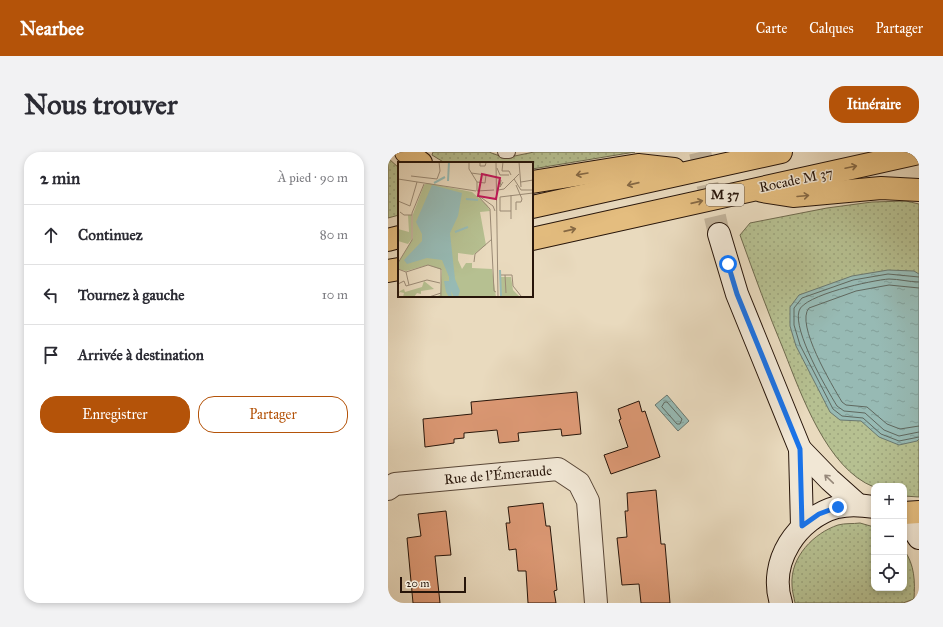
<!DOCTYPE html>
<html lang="fr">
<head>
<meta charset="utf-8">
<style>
  :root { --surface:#fff; --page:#f2f2f3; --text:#2b2b33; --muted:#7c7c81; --line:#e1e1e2; --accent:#b45309 }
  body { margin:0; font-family:"IM FELL Great Primer",serif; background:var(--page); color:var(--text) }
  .controls { position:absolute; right:12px; bottom:12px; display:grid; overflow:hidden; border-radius:8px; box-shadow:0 2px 6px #0003 }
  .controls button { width:36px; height:36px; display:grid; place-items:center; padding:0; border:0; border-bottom:1px solid var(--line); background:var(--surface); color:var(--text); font:20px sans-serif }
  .scale { position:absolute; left:12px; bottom:10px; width:66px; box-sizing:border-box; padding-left:4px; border:2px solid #27150a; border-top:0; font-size:11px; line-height:14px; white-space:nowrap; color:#27150a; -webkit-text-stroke:3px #f1e7d5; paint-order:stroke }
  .stop { position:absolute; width:12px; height:12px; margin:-9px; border:3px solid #1a73e8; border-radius:50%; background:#fff }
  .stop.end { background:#1a73e8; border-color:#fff; box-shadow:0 1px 4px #0008 }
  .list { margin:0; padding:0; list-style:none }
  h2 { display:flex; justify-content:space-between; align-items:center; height:52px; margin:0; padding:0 16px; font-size:17px }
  h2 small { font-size:13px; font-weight:400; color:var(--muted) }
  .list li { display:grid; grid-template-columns:26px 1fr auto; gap:12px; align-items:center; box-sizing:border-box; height:60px; padding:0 16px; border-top:1px solid var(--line) }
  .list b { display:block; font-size:15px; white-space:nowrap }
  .list em { font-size:13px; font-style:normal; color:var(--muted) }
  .actions { display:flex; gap:8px; padding:12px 16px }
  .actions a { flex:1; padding:9px 0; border:1px solid var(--accent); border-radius:16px; text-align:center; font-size:14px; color:var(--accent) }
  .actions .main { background:var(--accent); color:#fff }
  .icon { flex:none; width:22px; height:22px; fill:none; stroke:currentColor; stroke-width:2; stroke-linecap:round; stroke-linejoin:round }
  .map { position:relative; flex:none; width:531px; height:451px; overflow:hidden; border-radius:16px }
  header { display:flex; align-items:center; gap:24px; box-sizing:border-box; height:56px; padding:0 20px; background:var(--accent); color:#fff }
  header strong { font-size:19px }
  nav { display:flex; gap:22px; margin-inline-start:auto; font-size:14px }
  .intro { display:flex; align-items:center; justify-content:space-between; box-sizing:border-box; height:96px; padding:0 24px }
  h1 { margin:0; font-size:28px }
  .button { padding:10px 18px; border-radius:16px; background:var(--accent); color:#fff; font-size:14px; font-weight:700 }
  main { display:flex; gap:24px; padding:0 24px }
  aside { flex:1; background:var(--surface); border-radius:16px; box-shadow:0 2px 6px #0003 }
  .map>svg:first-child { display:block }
  .grass { fill:url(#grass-dots); stroke:#6e6a4e }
  .water { fill:url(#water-ripples); stroke:#6a7870 }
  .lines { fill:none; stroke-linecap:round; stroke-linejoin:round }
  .shore { stroke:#5f685f; stroke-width:1 }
  .building { fill:#dd9975; stroke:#27150a }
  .secondary-tunnel { stroke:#c2b39a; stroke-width:22; stroke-dasharray:22 11; stroke-linecap:butt }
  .lane-casing { stroke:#584637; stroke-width:14 }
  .street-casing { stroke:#584637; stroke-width:24 }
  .secondary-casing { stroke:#27150a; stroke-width:24 }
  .highway-casing { stroke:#27150a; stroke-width:24 }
  .lane { stroke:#f1e7d5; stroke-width:12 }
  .street { stroke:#f1e7d5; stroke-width:22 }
  .secondary { stroke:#f1e7d5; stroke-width:22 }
  .highway { stroke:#e4bd7f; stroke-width:22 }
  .oneway { stroke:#866944 }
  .oneway2 { stroke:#96887a }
  .route { stroke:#1a73e8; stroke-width:5 }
  .labels { text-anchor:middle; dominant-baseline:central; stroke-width:3; stroke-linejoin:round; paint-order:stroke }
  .shield { fill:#f1e7d5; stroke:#645447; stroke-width:1 }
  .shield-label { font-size:13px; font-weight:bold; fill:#27150a }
  .street-label { font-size:14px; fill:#27150a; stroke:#f1e7d5 }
  .inset-river { fill:none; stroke:#97bab4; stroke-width:2 }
  .inset-road { fill:none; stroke:#9b8b76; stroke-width:1 }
  .view { fill:#c2185b; fill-opacity:0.15; stroke:#c2185b; stroke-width:2 }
  .inset-edge { fill:none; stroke:#27150a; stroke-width:2 }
</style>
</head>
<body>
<header>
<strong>Nearbee</strong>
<nav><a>Carte</a><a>Calques</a><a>Partager</a></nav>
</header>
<div class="intro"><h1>Nous trouver</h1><a class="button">Itinéraire</a></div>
<main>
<aside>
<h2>2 min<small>À pied · 90 m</small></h2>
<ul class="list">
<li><svg class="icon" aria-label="ahead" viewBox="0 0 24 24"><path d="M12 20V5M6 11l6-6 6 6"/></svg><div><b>Continuez</b></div><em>80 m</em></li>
<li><svg class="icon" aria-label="left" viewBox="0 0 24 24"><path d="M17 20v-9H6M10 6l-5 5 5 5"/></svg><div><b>Tournez à gauche</b></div><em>10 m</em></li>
<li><svg class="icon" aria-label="arrive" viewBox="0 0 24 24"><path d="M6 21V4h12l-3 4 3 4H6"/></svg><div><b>Arrivée à destination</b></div></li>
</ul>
<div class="actions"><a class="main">Enregistrer</a><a>Partager</a></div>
</aside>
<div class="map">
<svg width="531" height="451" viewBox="0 0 531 451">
  <defs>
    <pattern id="grass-dots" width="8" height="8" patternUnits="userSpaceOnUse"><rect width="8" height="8" fill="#b6c091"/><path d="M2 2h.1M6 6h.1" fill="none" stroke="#9ca47c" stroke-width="1.8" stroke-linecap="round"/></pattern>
    <pattern id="water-ripples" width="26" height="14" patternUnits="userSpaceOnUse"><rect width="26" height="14" fill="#97bab4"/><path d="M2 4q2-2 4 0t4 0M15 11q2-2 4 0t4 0" fill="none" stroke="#829f99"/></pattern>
  </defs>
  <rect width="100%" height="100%" fill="#e9dabe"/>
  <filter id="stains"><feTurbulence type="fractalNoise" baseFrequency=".005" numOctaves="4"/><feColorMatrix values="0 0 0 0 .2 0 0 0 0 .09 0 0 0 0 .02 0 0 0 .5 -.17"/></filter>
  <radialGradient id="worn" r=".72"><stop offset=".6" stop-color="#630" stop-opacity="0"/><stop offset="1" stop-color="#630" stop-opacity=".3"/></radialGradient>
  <g class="grass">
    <path d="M45,0H101L117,6L146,0H247L144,17V11H57L44,3Z"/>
    <path d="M0,6L11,16V63L0,66Z"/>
    <path d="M518,49L531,52V345L516,344V334L486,335C439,317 413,242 396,199C380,161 366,122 352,83L362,71L439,56L484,50Z"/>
    <path d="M472,371L486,375V436H516V398C527,413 527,430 526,447L515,451H407C406,445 404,439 404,433C402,405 426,381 450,373C457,371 465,372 472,371Z"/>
  </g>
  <g class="water">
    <path d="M500,118L526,119L531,122V287L529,289L511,293L491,285L473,269L452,268L442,260L408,194L402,174V155L411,143L464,124Z"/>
    <path d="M279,243L301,269L290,279L267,253Z"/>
  </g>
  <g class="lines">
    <g class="shore">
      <path d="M531,125L500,122L465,128L414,146L406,156V173L412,193L445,257L454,264L475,266L493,282L511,289L531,285"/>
      <path d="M531,130C521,130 511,127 501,127C485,128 415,143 411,159C405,179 438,236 449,254L456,259L477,261L496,278L511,284L531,280"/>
      <path d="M531,136L501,133L468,139L421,156C407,172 444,233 454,250L458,253L479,255L499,272L512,277L531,274"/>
      <path d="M277,250H279L294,267L292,272H289L274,255Z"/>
    </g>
  </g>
  <g class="building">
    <path d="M189,240L193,282L174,284L173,277L130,281L131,289L111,291L109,278L76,281V286L66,287V291L37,295L35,267L84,262L83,250Z"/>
    <path d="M251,249L254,260L257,259L272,305L223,322L216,303L240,295L231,268L233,267L230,257Z"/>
    <path d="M268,338L273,392H277L282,451H253L251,432L234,433L229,386L239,385L237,359H240L239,341Z"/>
    <path d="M155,351L158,374H162L169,438L166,439L168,451H140L138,419H130L128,397L121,398L118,371H122L120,355Z"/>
    <path d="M58,359L63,403L47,404L52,451H25L19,386L33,384L30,362Z"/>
  </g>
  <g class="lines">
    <path class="secondary-tunnel" d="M312,0L331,82"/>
    <defs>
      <path id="lane" d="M116,0H121"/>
      <path id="street" d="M0,337L7,332L170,317L191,331L200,349L208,451"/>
      <g id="secondary">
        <path d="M331,82L349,142L412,297L414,374"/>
        <path d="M412,297L442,328L470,353"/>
        <path d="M516,371L525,377L531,386"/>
        <path d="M393,451C380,410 409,366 449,355C461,352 474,353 486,355"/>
      </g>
      <g id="highway">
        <path d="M18,0L33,11"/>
        <path d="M144,30L250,13L286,17"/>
        <path d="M374,39L405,44L493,36L531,38"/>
        <path d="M144,55L393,0"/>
        <path d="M144,87L531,1"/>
        <path d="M0,88L11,85"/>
        <path d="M0,119L11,117"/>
        <path d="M516,361L531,360"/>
      </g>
    </defs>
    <use href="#lane" class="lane-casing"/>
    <use href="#street" class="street-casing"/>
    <use href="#secondary" class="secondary-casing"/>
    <use href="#highway" class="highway-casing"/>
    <use href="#lane" class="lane"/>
    <use href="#street" class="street"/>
    <use href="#secondary" class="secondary"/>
    <use href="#highway" class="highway"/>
  </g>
  <defs><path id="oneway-shaft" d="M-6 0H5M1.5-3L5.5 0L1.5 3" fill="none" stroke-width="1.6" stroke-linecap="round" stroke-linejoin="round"/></defs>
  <g class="oneway">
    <use href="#oneway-shaft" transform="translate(463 15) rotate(-12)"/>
    <use href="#oneway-shaft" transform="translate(194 22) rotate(170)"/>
    <use href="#oneway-shaft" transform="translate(245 32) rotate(167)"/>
    <use href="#oneway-shaft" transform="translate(415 44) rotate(-5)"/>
    <use href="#oneway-shaft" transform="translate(309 50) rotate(-13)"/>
    <use href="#oneway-shaft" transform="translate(182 78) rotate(-13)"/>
  </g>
  <use class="oneway2" href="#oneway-shaft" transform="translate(441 327) rotate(-136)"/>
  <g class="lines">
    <path class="route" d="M340,112L349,142L412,297L414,374L431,362L450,355"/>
  </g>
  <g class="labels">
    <rect class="shield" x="318" y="32" width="38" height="22" rx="3"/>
    <g class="shield-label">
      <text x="337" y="43">M 37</text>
    </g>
    <g class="street-label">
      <text transform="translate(408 28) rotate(-12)">Rocade M 37</text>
      <text transform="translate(110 323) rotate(-5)">Rue de l'Émeraude</text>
    </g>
  </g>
  <g transform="translate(10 10)">
    <rect width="135" height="135" fill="#e9dabe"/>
    <path d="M10,53H13V78L10,82L0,79V67L11,70ZM103,115H113L115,128L122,135H103ZM26,119L36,127L23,129V132L19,131L16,135H5L6,131L2,130L0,132L2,129L6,127L7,130L24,125Z" fill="#b6c091"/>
    <path d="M29,21L74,30L89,43L92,49L82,50L88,83L75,93L60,91V98L64,107L68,101H74V106L94,107L98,135H38L42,133L44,108L30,103L8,109L0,107V101L15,76V52L26,23Z" fill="#b6c091"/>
    <path d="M34,23L64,31L60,54L52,71L57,117L62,129L60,135H56L53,129L54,135H51L48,130L46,119H51V115L44,98L29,96L9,102L6,98L24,79V72L18,60Z" fill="#97bab4"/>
    <path class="inset-river" d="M50,19L51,0M36,21L47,15M68,37L80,38M57,70L70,65M102,108L103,135"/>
    <path class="inset-road" d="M71,0V7L79,20V29M82,0V4H87L88,1M98,0L100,135M105,0L104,9H111L113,13M121,0L123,25M99,6L102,13H111M73,11L88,13L87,21L79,20M13,14L39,17L42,9L41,0M0,17L78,29M116,17L123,28H135M103,18L102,25L105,20M123,20L135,18M100,28L106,27L121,12M79,29L96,28M113,33V57M80,34L92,47L96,129L98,130M81,34L95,44L97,49M0,39L12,44L19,20M118,48V40H123L124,37L118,23M113,49H102V35L135,31M2,50L6,53H14M76,100L77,92L94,77M0,101L14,78V51L26,22M0,107L8,110L30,103L43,107V135M8,110L11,123M103,113H114L115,124L123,134M107,113L108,131M0,122L6,119L8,124L29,118L42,121M31,135L43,131"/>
    <path class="view" d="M84,12L102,16L98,37L80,34Z"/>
    <rect width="135" height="135" class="inset-edge"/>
  </g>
  <rect width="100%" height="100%" filter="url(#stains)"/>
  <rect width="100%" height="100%" fill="url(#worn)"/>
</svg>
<div class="controls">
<button>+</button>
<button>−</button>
<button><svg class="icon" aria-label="locate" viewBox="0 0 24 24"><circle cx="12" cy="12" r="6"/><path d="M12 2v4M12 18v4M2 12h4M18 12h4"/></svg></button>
</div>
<div class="scale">20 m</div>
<div class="stop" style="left:340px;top:112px"></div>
<div class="stop end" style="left:450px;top:355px"></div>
</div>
</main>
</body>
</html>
